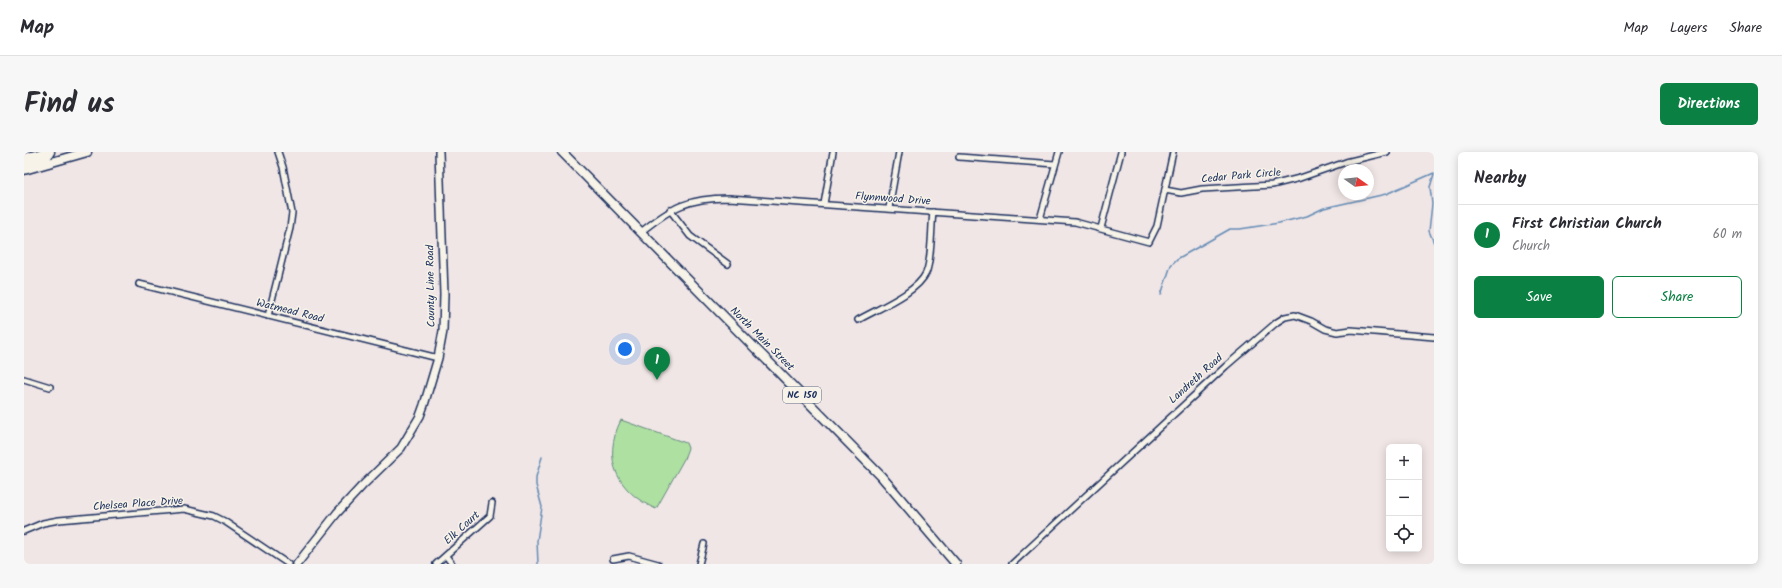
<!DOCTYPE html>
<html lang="en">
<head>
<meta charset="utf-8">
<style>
  :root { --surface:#fff; --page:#f7f7f7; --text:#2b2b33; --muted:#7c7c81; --line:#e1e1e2; --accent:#0b8043 }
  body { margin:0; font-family:Kalam,sans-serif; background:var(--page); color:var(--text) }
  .controls { position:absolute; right:12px; bottom:12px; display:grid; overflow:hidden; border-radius:6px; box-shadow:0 2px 10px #0003 }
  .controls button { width:36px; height:36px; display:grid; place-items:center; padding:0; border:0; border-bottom:1px solid var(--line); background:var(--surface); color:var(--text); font:20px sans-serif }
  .compass { position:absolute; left:1314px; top:12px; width:36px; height:36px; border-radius:50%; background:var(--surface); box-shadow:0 2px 10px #0003; rotate:104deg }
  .you { position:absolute; left:601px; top:197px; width:14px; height:14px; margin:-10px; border:3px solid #fff; border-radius:50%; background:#1a73e8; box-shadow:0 0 0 6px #1a73e833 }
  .badge { display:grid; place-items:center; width:26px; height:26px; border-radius:50%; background:var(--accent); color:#fff; font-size:13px; font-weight:700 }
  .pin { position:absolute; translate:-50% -33px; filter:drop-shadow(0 1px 2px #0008) }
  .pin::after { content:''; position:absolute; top:21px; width:14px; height:12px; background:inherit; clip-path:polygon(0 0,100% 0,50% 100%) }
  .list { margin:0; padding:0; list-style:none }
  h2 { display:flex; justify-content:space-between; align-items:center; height:52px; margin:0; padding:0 16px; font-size:17px }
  h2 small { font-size:13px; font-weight:400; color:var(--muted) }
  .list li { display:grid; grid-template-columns:26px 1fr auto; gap:12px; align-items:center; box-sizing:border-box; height:60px; padding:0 16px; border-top:1px solid var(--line) }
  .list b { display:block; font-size:15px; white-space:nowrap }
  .list p { margin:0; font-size:13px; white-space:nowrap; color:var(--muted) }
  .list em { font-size:13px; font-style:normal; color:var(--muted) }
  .actions { display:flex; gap:8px; padding:12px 16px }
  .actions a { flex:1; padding:9px 0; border:1px solid var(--accent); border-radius:6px; text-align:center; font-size:14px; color:var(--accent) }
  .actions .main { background:var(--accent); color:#fff }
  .icon { flex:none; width:22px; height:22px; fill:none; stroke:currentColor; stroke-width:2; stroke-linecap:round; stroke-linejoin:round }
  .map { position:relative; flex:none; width:1410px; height:412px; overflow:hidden; border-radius:6px }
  header { display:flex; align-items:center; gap:24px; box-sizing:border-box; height:56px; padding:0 20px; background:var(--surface); border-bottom:1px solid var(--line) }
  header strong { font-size:19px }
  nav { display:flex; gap:22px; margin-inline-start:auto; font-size:14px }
  .intro { display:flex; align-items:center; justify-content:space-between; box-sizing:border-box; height:96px; padding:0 24px }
  h1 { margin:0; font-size:28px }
  .button { padding:10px 18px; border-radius:6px; background:var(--accent); color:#fff; font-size:14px; font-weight:700 }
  main { display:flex; gap:24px; padding:0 24px }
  aside { flex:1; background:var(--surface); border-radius:6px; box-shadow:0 2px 10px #0003 }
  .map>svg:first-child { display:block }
  .green { fill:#aee0a1; stroke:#648880 }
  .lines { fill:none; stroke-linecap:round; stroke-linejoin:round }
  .stream { stroke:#628bb5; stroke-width:1.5 }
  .street-casing { stroke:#1b2f5e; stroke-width:8 }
  .secondary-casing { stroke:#1b2f5e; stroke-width:10 }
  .primary-casing { stroke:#1b2f5e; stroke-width:11 }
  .street { stroke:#f7f3e8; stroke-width:5 }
  .secondary { stroke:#f7f3e8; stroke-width:7 }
  .primary { stroke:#f7f3e8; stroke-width:8 }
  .labels { text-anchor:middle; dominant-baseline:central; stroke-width:3; stroke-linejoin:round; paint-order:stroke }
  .shield { fill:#f7f3e8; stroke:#5d6a87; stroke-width:1 }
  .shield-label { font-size:10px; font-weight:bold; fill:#1b2f5e }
  .street-label { font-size:11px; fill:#1b2f5e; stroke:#f7f3e8 }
</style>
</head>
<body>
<header>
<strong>Map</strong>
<nav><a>Map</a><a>Layers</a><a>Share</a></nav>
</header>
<div class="intro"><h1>Find us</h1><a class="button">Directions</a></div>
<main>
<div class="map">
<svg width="1410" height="412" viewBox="0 0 1410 412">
  <rect width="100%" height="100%" fill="#f1e6e6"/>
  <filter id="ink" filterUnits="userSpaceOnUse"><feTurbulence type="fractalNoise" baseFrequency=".025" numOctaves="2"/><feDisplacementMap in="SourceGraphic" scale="8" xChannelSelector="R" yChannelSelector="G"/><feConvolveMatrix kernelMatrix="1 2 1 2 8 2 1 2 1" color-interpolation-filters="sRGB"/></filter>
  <g filter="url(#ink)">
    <path class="green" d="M597,268L662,291L664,296L660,307L632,357C594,340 577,308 597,268Z"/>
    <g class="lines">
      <g class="stream">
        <path d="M1410,22L1406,35L1408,52L1405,79L1410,91"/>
        <path d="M1137,143L1147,113L1153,107L1206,77H1216L1255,71L1283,64L1300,56L1362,42L1410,21"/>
        <path d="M514,412L513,389L518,355L512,333V325L518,305"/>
      </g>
      <defs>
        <g id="street">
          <path d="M935,5L1031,12"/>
          <path d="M1141,38L1157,41L1178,37L1248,33L1276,26L1322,10L1363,0"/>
          <path d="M800,52L809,0"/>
          <path d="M865,56L875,0"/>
          <path d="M646,58L666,84L704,112"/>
          <path d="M1016,67L1035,0"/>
          <path d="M1077,76L1097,0"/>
          <path d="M617,80C648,55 664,46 705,46L1051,70L1125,90L1133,74L1149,0"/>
          <path d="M115,132L414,206"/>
          <path d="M244,164L266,76L268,61L259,15L254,0"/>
          <path d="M834,168C853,157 893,141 902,121C908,108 907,76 909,60"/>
          <path d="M0,227L26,235"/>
          <path d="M0,379L19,371L35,368L160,357L190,364L200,369L264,412"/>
          <path d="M422,404L428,412"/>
          <path d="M589,407L605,404L634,412"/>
          <path d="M412,412L466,364L468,351"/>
          <path d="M675,412L680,392"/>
          <path d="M988,412L1202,214L1253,170L1261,165L1271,163L1287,169L1301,177L1313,180L1327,178L1410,185"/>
        </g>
        <path id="secondary" d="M273,412L313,361L338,334L377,296L396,264L400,253L414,206L419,179L420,142L415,0"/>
        <g id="primary">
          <path d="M538,0L857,324L932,412"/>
          <path d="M0,6L22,0"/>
          <path d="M0,13L23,5L26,0"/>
          <path d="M0,18L63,0"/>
        </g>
      </defs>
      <use href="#street" class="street-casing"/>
      <use href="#secondary" class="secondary-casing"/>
      <use href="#primary" class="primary-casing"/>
      <use href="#street" class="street"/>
      <use href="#secondary" class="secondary"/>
      <use href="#primary" class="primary"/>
    </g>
  </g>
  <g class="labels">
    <rect class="shield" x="759" y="235" width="38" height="16" rx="3"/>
    <g class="shield-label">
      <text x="778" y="243">NC 150</text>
    </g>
    <g class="street-label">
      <text transform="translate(1217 24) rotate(-5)">Cedar Park Circle</text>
      <text transform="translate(869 47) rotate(4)">Flynnwood Drive</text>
      <text transform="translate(407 134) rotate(-91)">County Line Road</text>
      <text transform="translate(266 159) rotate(14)">Watmead Road</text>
      <text transform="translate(738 187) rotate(45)">North Main Street</text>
      <text transform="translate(1172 227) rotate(-42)">Landreth Road</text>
      <text transform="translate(114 352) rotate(-4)">Chelsea Place Drive</text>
      <text transform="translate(438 376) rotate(-42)">Elk Court</text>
    </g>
  </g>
</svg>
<div class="controls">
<button>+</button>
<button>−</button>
<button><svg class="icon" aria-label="locate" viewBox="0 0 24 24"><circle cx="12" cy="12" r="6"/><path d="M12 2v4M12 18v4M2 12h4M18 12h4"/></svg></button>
</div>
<svg class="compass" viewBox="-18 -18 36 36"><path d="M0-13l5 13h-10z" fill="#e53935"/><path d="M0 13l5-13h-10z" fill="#7c7c81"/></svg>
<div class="you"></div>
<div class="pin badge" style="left:633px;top:228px">1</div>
</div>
<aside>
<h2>Nearby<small></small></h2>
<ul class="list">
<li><span class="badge">1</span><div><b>First Christian Church</b><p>Church</p></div><em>60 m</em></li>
</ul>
<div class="actions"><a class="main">Save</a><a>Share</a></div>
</aside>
</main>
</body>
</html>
